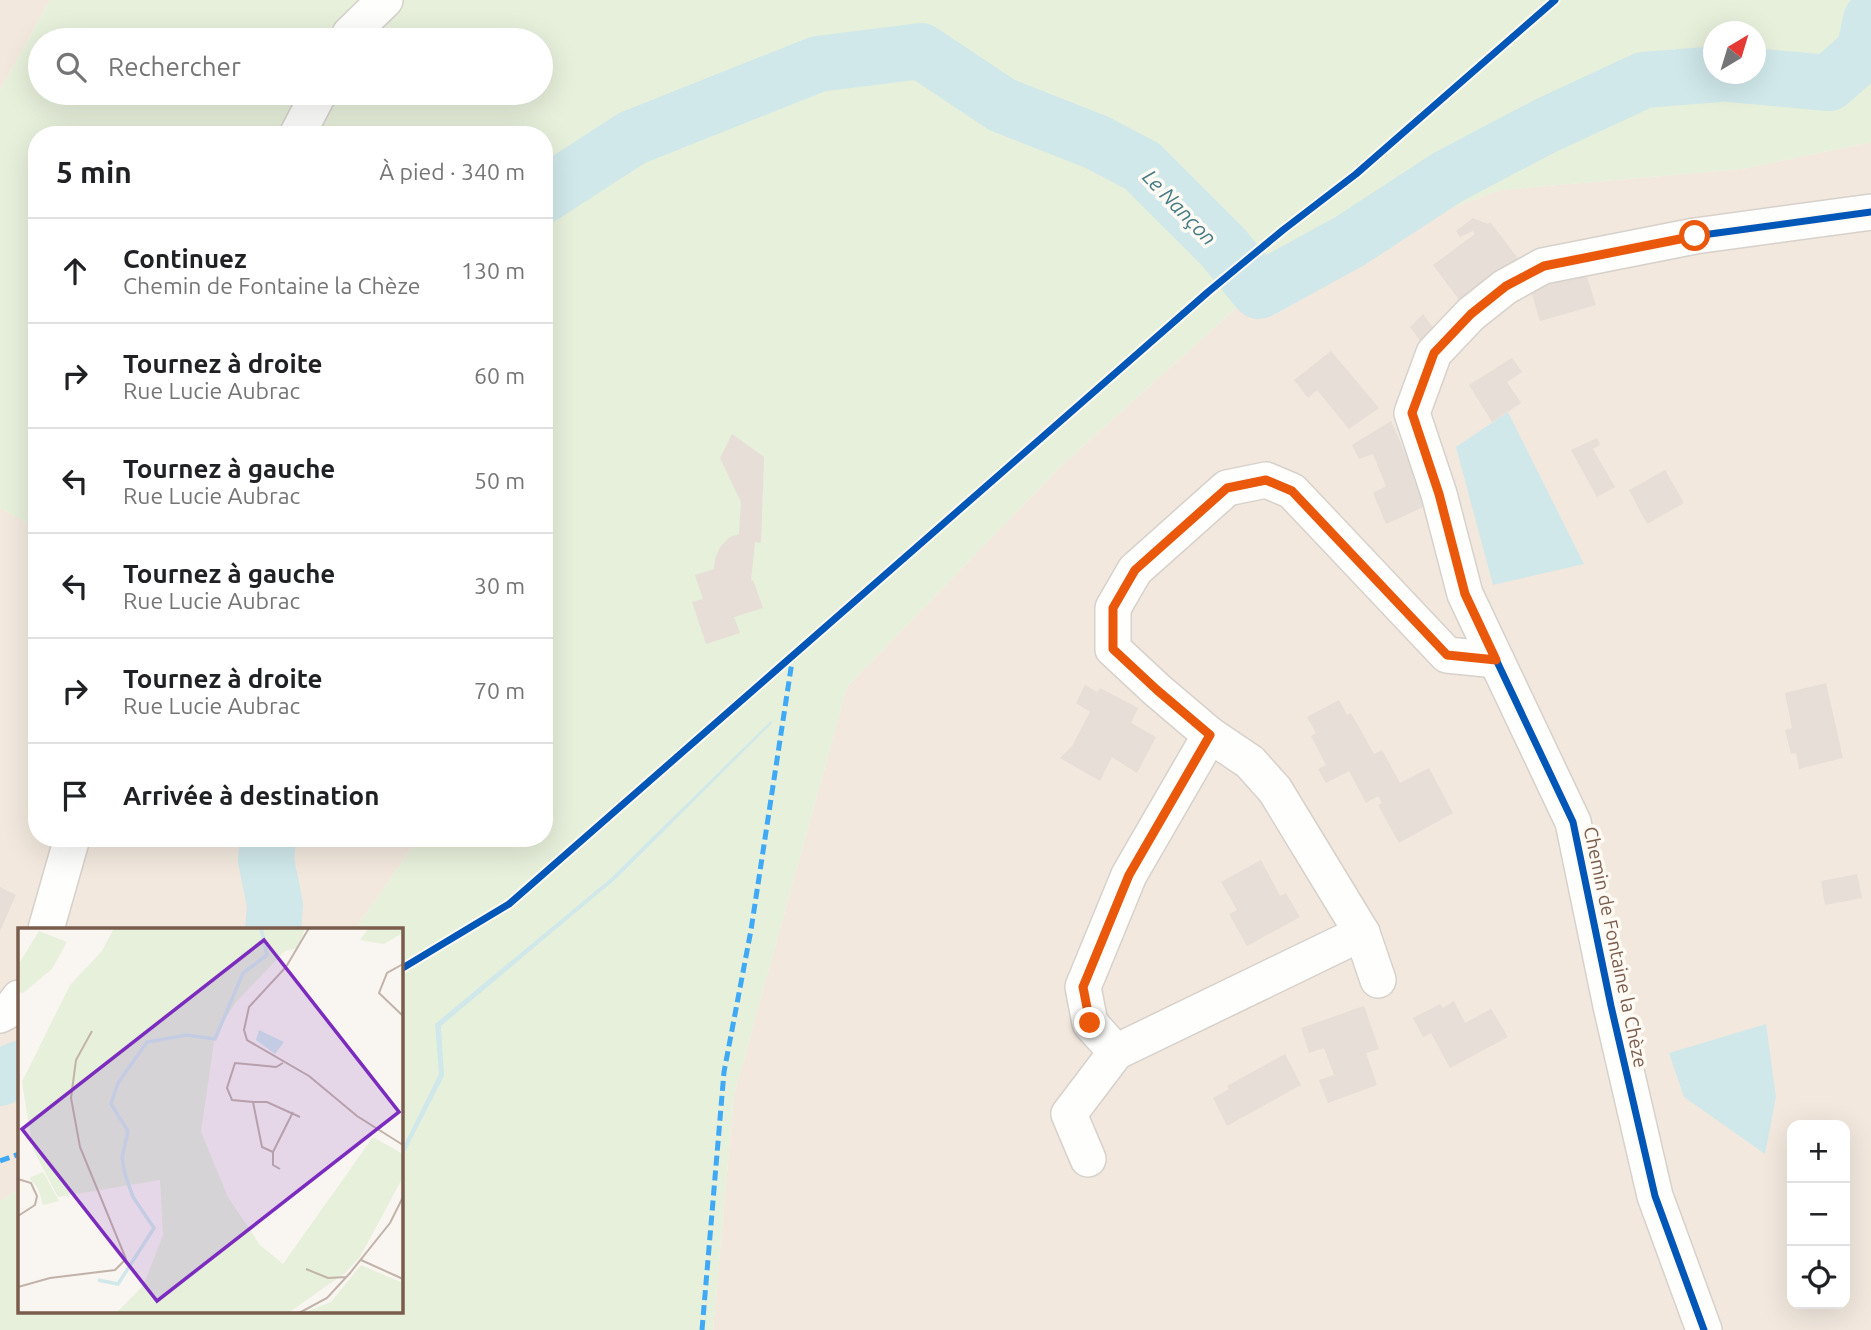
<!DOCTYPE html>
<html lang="fr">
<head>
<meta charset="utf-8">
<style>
  :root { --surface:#fff; --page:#f6f6f6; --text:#202124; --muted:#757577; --line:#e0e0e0 }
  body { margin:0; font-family:Ubuntu,sans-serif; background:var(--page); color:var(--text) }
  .controls { position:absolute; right:21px; bottom:21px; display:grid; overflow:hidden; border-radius:14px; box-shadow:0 7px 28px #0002 }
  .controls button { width:63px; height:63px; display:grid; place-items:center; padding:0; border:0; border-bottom:2px solid var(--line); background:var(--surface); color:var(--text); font:35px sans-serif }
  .compass { position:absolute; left:1703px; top:21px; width:63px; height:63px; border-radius:50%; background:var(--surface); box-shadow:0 7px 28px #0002; rotate:38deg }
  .stop { position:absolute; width:21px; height:21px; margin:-16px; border:5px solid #ea580c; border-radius:50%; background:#fff }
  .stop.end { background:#ea580c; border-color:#fff; box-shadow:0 2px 7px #0008 }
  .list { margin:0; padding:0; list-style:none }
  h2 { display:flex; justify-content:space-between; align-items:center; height:91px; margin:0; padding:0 28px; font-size:30px }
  h2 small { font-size:23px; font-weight:400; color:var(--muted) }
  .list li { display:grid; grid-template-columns:46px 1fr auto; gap:21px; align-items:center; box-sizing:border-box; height:105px; padding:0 28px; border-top:2px solid var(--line) }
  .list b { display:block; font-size:26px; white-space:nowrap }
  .list p { margin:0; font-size:23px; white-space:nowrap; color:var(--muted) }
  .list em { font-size:23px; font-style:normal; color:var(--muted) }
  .icon { flex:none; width:38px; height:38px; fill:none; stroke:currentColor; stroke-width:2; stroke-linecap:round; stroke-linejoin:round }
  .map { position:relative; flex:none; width:1871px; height:1330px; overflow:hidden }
  .search { position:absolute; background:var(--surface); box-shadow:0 7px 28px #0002; left:28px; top:28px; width:525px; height:77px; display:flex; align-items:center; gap:18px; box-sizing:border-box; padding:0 24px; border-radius:38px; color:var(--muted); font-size:26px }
  .panel { position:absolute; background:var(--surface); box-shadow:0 7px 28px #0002; left:28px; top:126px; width:525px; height:721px; border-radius:28px }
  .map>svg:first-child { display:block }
  .residential { fill:#f2e8de; fill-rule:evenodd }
  .green { fill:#e7f0db; fill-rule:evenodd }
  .water { fill:#d0e8ea }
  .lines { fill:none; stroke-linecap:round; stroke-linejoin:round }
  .river { stroke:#d0e8ea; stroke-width:56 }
  .building { fill:#e6ded7 }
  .minor-casing { stroke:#d7d1cb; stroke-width:38 }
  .minor { stroke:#fefefd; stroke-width:35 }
  .quiet { stroke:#3fa9f5; stroke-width:5; stroke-dasharray:10 5; stroke-linecap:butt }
  .cycleway-casing { stroke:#fffaf3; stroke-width:11 }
  .cycleway { stroke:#0057b8; stroke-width:7 }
  .route { stroke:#ea580c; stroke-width:9 }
  .labels { text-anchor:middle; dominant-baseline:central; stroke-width:7; stroke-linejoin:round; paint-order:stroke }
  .street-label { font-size:19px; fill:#7a5c4d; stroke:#fffaf3 }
  .water-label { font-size:21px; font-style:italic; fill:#437c86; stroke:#fffaf3 }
  .inset-river { fill:none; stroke:#d0e8ea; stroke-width:3.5 }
  .inset-road { fill:none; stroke:#c2b3aa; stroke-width:2 }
  .view { fill:#7b2cbf; fill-opacity:0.15; stroke:#7b2cbf; stroke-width:3.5 }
  .inset-edge { fill:none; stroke:#7a5c4d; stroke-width:3.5 }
</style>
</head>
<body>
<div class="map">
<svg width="1871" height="1330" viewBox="0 0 1871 1330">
  <rect width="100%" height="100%" fill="#f9f5f0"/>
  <g class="residential">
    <path d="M0,0H50L0,90Z"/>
    <path d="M1871,142V1330H713L734,1095L847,687L1059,468L1278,270L1501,190L1742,169ZM1792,1125H1845V1304H1792Z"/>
    <path d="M0,508L37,528V838H419L355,929H19V1189L0,1201Z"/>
  </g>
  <path class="green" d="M50,0H1871V142L1742,169L1501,190L1278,270L1059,468L847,687L734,1095L713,1330H0V1201L19,1189V1311H401V929H355L419,838H544V135H37V528L0,508V90ZM1714,32H1756V74H1714ZM40,40H541V93H40Z"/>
  <g class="water">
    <path d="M1508,412L1584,564L1493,585L1456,447Z"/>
    <path d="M771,721L772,723L618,877L441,1026L444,1076L401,1160V1151L439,1074L435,1024L610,879Z"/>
    <path d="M1766,1024L1776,1097L1765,1154L1684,1097L1669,1053Z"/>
  </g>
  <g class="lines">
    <g class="river">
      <path d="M1730,74L1829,83L1864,52L1871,20"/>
      <path d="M544,195L632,138L818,64L921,51L1002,105L1096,142L1142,166L1223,247L1259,291L1350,241L1448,177L1545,126L1644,80L1719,74"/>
      <path d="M268,838L266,860L275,905L273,929"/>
      <path d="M0,1078L19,1069"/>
    </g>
  </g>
  <g class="building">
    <path d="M1473,218L1488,224L1490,222L1520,261L1463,305L1433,265L1475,234L1473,231L1460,237L1456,231Z"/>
    <path d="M1585,271L1596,305L1540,321L1530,288Z"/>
    <path d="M1423,314L1438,334L1424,346L1410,327Z"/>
    <path d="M1331,351L1379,408L1349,429L1317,390L1308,398L1294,380Z"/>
    <path d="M1512,358L1522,372L1507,382L1521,403L1492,422L1469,385Z"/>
    <path d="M1391,421L1428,505L1386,524L1373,493L1386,486L1373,454L1359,459L1352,445Z"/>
    <path d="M732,434L764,457L761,543L755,542L751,581L753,580L763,608L734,617L740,633L706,644L692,602L703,599L695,575L714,569L715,559L720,547L730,537L739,534L741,502L720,458Z"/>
    <path d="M1597,438L1600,445L1593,449L1615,487L1597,497L1571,450Z"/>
    <path d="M1665,470L1684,503L1647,524L1629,490Z"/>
    <path d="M1826,683L1843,758L1799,769L1796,753L1791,754L1785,730L1792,728L1785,693Z"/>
    <path d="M1085,685L1097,692L1100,688L1138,708L1131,723L1156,737L1137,773L1112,757L1100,781L1060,758L1072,746L1090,712L1076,703Z"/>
    <path d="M1339,700L1347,715L1351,713L1374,754L1382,750L1400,783L1429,768L1453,813L1399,843L1378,805L1382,803L1378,796L1366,803L1349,771L1326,783L1318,769L1326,765L1311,736L1316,733L1307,717Z"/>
    <path d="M1261,860L1280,896L1286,893L1300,917L1247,946L1229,914L1237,910L1221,882Z"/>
    <path d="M1857,874L1862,898L1825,905L1821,881Z"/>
    <path d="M0,887L16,895L0,931Z"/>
    <path d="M1454,1001L1465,1023L1491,1009L1508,1037L1450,1068L1431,1033L1423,1037L1413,1018L1440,1004L1443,1008Z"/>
    <path d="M1364,1006L1379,1049L1366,1053L1377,1085L1328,1103L1319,1080L1334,1075L1324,1048L1309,1053L1301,1028Z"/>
    <path d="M1285,1054L1301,1085L1227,1126L1213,1098L1229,1089L1227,1086Z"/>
  </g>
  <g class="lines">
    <defs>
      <g id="minor">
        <path d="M347,40L350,34L385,0"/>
        <path d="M297,135L319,93"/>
        <path d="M1210,735L1250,762L1275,790L1362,933L1378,980"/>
        <path d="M46,929L72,838"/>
        <path d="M0,1015L11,1009L19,998"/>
        <path d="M1116,1052L1362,933"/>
        <path d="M1088,1159L1069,1114L1116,1052L1090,1023L1083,987L1129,875L1210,735L1157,690L1113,649V608L1135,570L1227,488L1266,480L1292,491L1447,655L1496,660"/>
        <path d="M1704,1330L1655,1196L1611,1006L1573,822L1465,594L1439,494L1412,413L1434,353L1471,314L1505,287L1543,266L1695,236L1871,212"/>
      </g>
    </defs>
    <use href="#minor" class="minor-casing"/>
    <use href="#minor" class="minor"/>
    <g class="quiet">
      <path d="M0,1161L19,1154"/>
      <path d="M702,1330L724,1072L751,930L793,655"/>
    </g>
    <defs>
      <g id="cycleway">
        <path d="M401,969L509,904L1208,292L1283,230L1356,174L1555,0"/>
        <path d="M1704,1330L1655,1196L1611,1006L1573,822L1465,594L1439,494L1412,413L1434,353L1471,314L1505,287L1543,266L1695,236L1871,212"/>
      </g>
    </defs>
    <use href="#cycleway" class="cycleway-casing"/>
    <use href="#cycleway" class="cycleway"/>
  </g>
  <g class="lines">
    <path class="route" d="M1090,1023L1083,987L1129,875L1210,735L1157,690L1113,649V608L1135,570L1227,488L1266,480L1292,491L1447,655L1496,660L1465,594L1439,494L1412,413L1434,353L1471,314L1506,286L1544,266L1695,236"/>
  </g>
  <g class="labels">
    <g class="street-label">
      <text transform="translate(1616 947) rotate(78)">Chemin de Fontaine la Chèze</text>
    </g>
    <g class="water-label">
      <text transform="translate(1180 207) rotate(46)">Le Nançon</text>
    </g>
  </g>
  <g transform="translate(18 928)">
    <rect width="385" height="385" fill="#f9f5f0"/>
    <path d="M96,0H287L280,20L267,23L218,74L197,107L183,204L210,269L242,317L265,336L355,209L385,226V249L342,329L327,345L270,385H98L125,358L145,307L142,252L40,269L15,221L4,154L52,57L84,23ZM351,0H385V5L366,16L342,12ZM21,3L49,14L34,41L5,65L0,64V37ZM25,244L41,273L25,277L20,260L11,250ZM343,337L385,355V385H285L313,374Z" fill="#e7f0db"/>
    <path d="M241,102L266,114L257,126L238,112Z" fill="#d0e8ea"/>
    <path class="inset-river" d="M80,352L100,356L136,300L115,269L107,246L104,230L110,203L93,176L100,155L129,114L169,107L197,111L225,45L249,27L243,0"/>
    <path class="inset-road" d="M291,0L268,39L231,79L226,102L229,112L291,148L339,188L385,217M385,36L369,45L361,65L385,88M235,174H249L282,189M255,224L275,184M262,241L255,237V224L244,219L235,174L214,172L209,160L217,135L258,139L265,135M0,251L13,255L19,268L17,277L0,288M343,332L385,351M288,341L310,350L328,349M0,359L32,350L97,342L108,331L62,219L53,170L58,132L74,103M281,385L309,370L332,345L372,295L385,269"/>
    <path class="view" d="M246,12L381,184L139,373L4,201Z"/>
    <rect width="385" height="385" class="inset-edge"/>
  </g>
</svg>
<div class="controls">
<button>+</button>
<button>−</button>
<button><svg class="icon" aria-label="locate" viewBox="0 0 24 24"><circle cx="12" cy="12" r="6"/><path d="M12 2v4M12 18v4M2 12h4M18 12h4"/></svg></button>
</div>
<svg class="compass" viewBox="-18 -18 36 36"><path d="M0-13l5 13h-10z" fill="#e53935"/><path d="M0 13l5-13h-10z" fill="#757577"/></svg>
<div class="stop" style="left:1695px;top:236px"></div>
<div class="stop end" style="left:1090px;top:1023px"></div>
<div class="search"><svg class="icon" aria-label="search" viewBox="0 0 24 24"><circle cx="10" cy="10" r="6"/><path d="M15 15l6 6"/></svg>Rechercher</div>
<section class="panel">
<h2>5 min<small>À pied · 340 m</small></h2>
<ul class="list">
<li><svg class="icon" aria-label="ahead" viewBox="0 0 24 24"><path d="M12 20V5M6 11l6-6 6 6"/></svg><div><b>Continuez</b><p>Chemin de Fontaine la Chèze</p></div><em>130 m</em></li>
<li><svg class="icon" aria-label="right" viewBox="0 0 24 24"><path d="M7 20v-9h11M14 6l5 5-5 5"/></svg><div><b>Tournez à droite</b><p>Rue Lucie Aubrac</p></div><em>60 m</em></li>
<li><svg class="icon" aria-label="left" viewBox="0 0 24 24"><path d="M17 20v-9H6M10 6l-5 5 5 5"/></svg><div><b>Tournez à gauche</b><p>Rue Lucie Aubrac</p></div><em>50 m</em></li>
<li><svg class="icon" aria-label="left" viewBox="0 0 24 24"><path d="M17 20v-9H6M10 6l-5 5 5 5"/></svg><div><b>Tournez à gauche</b><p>Rue Lucie Aubrac</p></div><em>30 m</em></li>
<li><svg class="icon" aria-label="right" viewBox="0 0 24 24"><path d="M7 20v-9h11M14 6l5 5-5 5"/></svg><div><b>Tournez à droite</b><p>Rue Lucie Aubrac</p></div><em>70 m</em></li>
<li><svg class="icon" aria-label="arrive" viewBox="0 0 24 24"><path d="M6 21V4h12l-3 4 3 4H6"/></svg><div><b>Arrivée à destination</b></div></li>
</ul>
</section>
</div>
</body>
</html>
